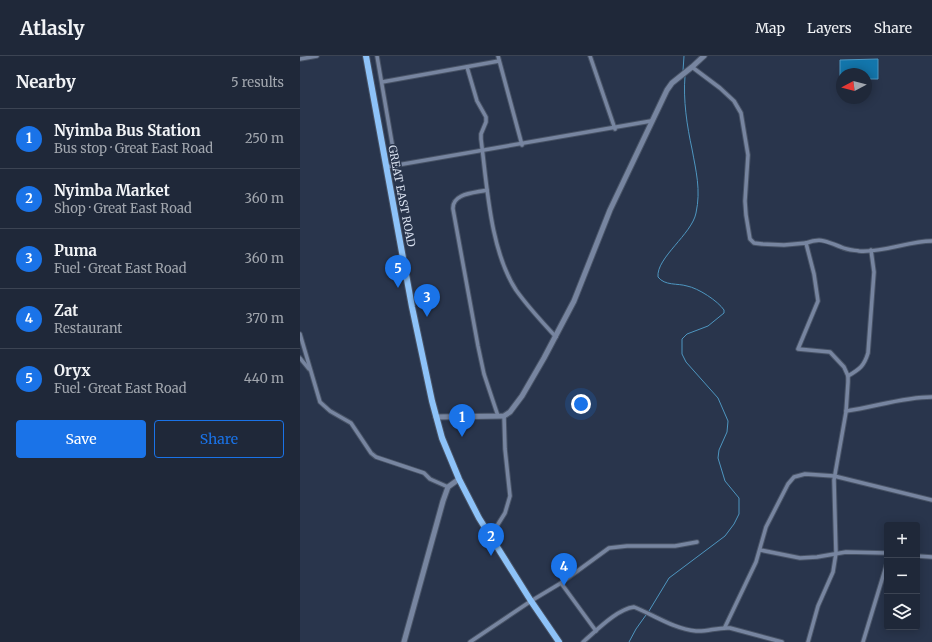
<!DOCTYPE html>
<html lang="en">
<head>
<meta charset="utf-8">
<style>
  :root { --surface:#1f2839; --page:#273041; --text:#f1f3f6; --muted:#a1a6ae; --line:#3c4453; --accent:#1a73e8 }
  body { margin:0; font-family:Merriweather,serif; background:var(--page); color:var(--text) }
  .controls { position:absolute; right:12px; bottom:12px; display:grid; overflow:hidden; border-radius:4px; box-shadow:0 2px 10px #0003 }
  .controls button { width:36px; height:36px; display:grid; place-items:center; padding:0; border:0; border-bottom:1px solid var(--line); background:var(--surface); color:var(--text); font:20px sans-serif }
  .compass { position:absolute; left:536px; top:12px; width:36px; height:36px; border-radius:50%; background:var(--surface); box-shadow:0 2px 10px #0003; rotate:263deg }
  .you { position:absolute; left:281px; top:348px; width:14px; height:14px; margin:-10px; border:3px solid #fff; border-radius:50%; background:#1a73e8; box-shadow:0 0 0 6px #1a73e833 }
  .badge { display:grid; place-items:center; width:26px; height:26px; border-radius:50%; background:var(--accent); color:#fff; font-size:13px; font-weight:700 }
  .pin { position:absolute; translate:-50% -33px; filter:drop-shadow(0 1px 2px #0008) }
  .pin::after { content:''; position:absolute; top:21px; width:14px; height:12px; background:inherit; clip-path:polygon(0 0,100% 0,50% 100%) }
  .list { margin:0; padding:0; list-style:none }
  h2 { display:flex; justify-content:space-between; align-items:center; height:52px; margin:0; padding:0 16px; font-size:17px }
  h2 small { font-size:13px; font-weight:400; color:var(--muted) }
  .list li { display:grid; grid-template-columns:26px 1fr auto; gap:12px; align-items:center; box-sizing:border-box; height:60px; padding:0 16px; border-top:1px solid var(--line) }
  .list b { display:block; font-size:15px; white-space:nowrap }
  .list p { margin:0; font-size:13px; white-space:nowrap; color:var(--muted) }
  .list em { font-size:13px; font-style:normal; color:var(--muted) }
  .actions { display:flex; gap:8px; padding:12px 16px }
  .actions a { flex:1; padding:9px 0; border:1px solid var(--accent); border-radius:4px; text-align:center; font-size:14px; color:var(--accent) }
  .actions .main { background:var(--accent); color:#fff }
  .icon { flex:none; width:22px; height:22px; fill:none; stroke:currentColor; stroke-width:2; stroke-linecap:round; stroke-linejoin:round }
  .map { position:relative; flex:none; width:632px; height:586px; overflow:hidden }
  header { display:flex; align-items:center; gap:24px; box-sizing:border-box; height:56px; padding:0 20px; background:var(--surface); border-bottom:1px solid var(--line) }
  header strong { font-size:19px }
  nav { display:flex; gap:22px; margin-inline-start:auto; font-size:14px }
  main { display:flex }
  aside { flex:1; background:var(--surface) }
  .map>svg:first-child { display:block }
  .water { fill:#1376ac; stroke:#4e96c0 }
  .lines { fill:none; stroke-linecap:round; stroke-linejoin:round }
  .stream { stroke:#4e96c0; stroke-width:1 }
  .street-casing { stroke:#485366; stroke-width:5.5 }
  .secondary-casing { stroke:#485366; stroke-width:7 }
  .highway-casing { stroke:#485366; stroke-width:8 }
  .street { stroke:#7785a0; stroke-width:3.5 }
  .secondary { stroke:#7785a0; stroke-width:5 }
  .highway { stroke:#8dc2f8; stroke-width:6 }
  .labels { text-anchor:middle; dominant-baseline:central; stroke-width:3; stroke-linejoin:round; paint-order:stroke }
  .street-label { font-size:11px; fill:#d7dfee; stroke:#29354c }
</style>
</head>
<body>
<header>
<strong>Atlasly</strong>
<nav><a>Map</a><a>Layers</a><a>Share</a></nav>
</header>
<main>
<aside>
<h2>Nearby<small>5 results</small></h2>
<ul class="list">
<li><span class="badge">1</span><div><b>Nyimba Bus Station</b><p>Bus stop · Great East Road</p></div><em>250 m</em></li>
<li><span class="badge">2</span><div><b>Nyimba Market</b><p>Shop · Great East Road</p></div><em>360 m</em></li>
<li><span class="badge">3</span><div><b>Puma</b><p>Fuel · Great East Road</p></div><em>360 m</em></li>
<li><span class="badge">4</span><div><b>Zat</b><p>Restaurant</p></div><em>370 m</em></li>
<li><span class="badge">5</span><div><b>Oryx</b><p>Fuel · Great East Road</p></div><em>440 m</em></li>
</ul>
<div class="actions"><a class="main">Save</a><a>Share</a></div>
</aside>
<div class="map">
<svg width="632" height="586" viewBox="0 0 632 586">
  <rect width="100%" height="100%" fill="#29354c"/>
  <path class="water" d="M578,3V23H566V18H542V23H540V4Z"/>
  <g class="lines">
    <g class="stream">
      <path d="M383,15L384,0"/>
      <path d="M349,555L369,522L425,480L434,468L439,458V442L425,425L418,402L419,394L427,376L428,365L418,342L386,306L382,298V283L387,278L408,270L424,257V254C418,245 398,232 387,230C377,227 365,230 358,221C356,202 392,178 396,157C401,134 396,115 392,93C387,70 383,44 385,20"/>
      <path d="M329,586L336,573L346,559"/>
    </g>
    <defs>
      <g id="street">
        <path d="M77,0L96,110"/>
        <path d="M198,0L222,89"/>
        <path d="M290,0L315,73"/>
        <path d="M0,3L17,0"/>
        <path d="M167,11L177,45L186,61V66L181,78V83C187,129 190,194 216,234C228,251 242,266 256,281"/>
        <path d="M392,11L420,32L434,45L441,57L448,99L445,145L446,159L450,183L454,187L462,188L484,189L506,187L514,218L518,245L498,293L530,296L544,311L548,320V326L546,356L534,424L536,497L533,516L518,550L508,586"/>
        <path d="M82,26L199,5"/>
        <path d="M86,111L351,65"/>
        <path d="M187,134C175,137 152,137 153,153L178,290L184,318L198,360"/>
        <path d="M506,187C522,181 527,186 541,191C547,194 553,194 559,195C583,197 608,185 632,185"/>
        <path d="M0,278L20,346L30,355L51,367L71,397L76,401L124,417L130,423L148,431"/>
        <path d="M0,302L9,313"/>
        <path d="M548,320C560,313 564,310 568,297L574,216L571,194"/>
        <path d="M546,355C575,351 603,341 632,341"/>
        <path d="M190,481L205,457L210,440L205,393L204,360"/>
        <path d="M460,494L500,502L517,501L546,496L587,497"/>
        <path d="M617,500L632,501"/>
        <path d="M261,527L309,492L327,490H375L397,486"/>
        <path d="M425,571L456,506L466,471L488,428L494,421L505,418L534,420L632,444"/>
        <path d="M170,586L231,545L261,527L296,575"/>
        <path d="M283,586C296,575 317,553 334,551C354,559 374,573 396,575C407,576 418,571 430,572L482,586"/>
        <path d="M563,586L587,507"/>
      </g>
      <g id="secondary">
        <path d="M136,361L204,360L210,356L222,340L244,302L274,245L310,154L367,34L372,27L392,11L404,0"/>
        <path d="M104,586L143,445L148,431L159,423"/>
      </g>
      <path id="highway" d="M66,0L112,251L132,345L142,382L159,423L179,462L231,545L259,586"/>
    </defs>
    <use href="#street" class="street-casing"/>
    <use href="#secondary" class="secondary-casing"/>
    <use href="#highway" class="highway-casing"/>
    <use href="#street" class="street"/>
    <use href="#secondary" class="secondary"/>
    <use href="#highway" class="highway"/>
  </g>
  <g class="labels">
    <g class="street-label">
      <text transform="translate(102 140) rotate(79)">GREAT EAST ROAD</text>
    </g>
  </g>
</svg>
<div class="controls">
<button>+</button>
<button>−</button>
<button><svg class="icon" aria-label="layers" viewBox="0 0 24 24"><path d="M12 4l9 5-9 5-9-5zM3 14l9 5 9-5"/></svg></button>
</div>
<svg class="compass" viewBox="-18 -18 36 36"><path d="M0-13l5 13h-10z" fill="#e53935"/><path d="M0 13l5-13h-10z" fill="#a1a6ae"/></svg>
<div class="you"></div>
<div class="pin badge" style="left:162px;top:381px">1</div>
<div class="pin badge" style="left:191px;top:500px">2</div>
<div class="pin badge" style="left:127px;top:261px">3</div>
<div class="pin badge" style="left:264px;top:530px">4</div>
<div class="pin badge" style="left:98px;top:232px">5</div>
</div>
</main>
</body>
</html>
